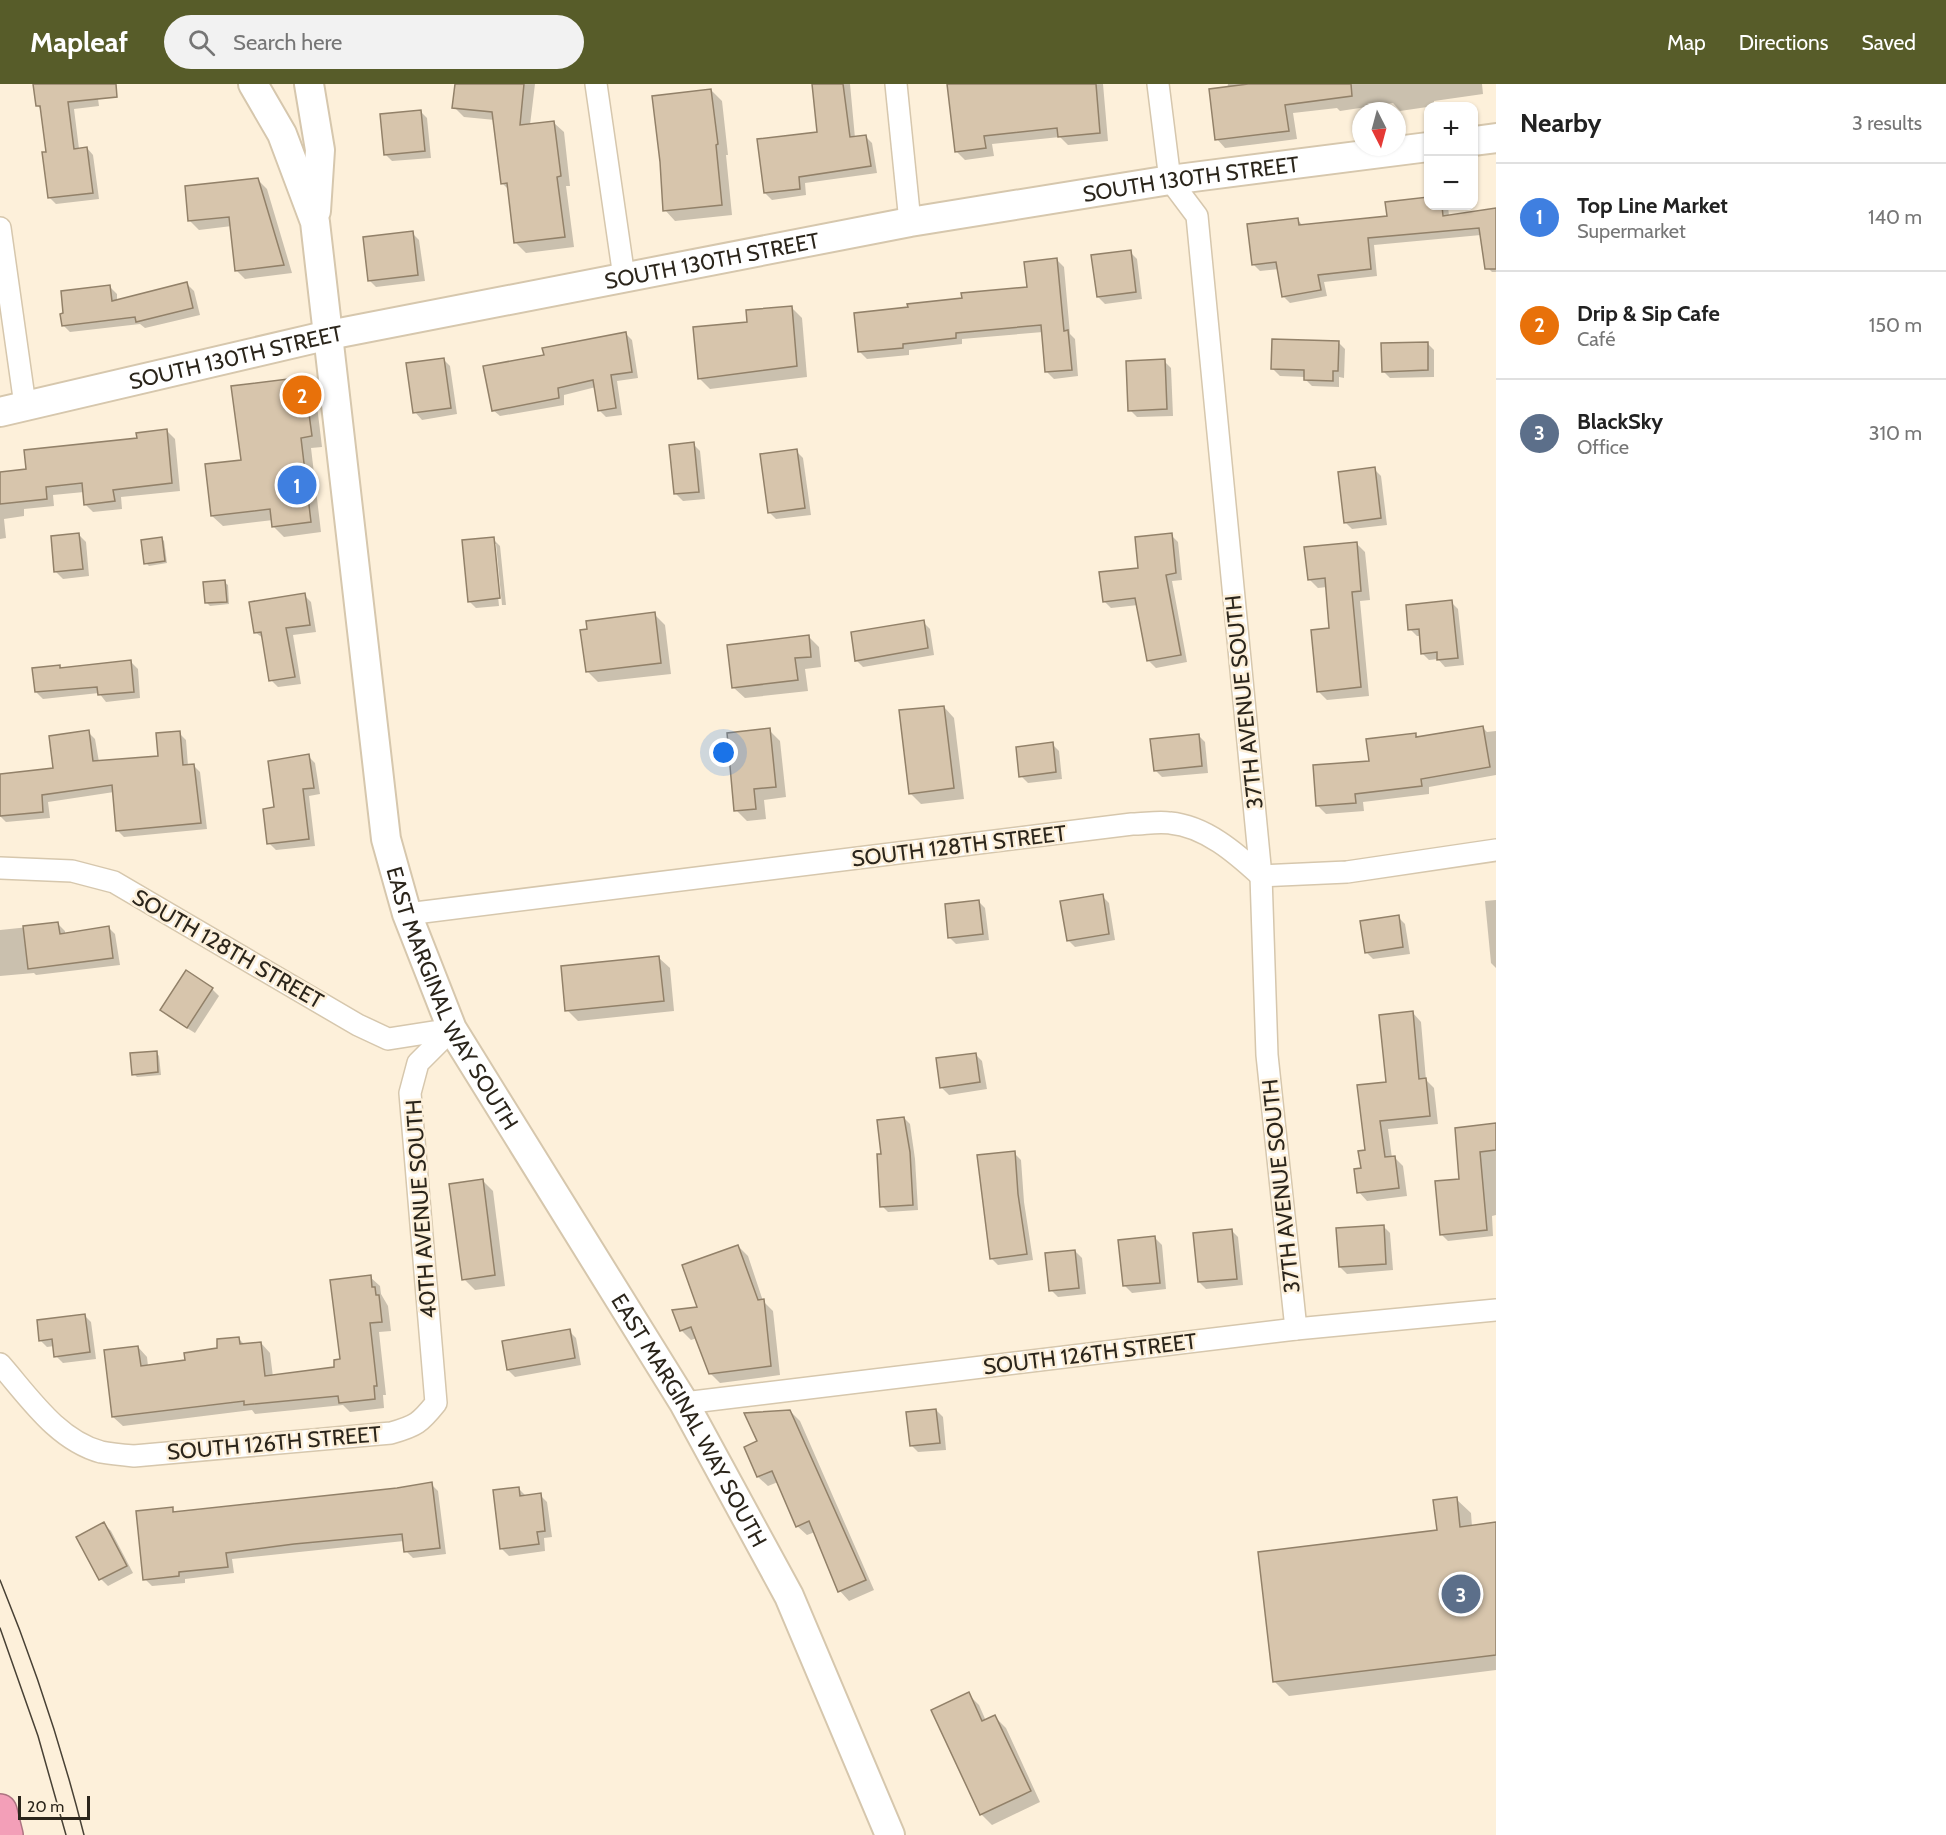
<!DOCTYPE html>
<html lang="en">
<head>
<meta charset="utf-8">
<style>
  :root { --surface:#fff; --page:#f2f2f2; --text:#222; --muted:#767676; --line:#e0e0e0; --accent:#575c29 }
  body { margin:0; font-family:Cabin,sans-serif; background:var(--page); color:var(--text) }
  .controls { position:absolute; right:18px; top:18px; display:grid; overflow:hidden; border-radius:12px; box-shadow:0 2px 4px #0004 }
  .controls button { width:54px; height:54px; display:grid; place-items:center; padding:0; border:0; border-bottom:2px solid var(--line); background:var(--surface); color:var(--text); font:30px sans-serif }
  .compass { position:absolute; left:1352px; top:18px; width:54px; height:54px; border-radius:50%; background:var(--surface); box-shadow:0 2px 4px #0004; rotate:174deg }
  .scale { position:absolute; left:18px; bottom:15px; width:72px; box-sizing:border-box; padding-left:6px; border:3px solid #2b251b; border-top:0; font-size:16px; line-height:21px; white-space:nowrap; color:#2b251b; -webkit-text-stroke:4px #fdf0da; paint-order:stroke }
  .you { position:absolute; left:724px; top:669px; width:21px; height:21px; margin:-15px; border:4px solid #fff; border-radius:50%; background:#1a73e8; box-shadow:0 0 0 9px #1a73e833 }
  .badge { display:grid; place-items:center; width:39px; height:39px; border-radius:50%; background:var(--accent); color:#fff; font-size:20px; font-weight:700 }
  .pin { position:absolute; translate:-50% -50%; border:3px solid #fff; box-shadow:0 2px 6px #0006 }
  .list { margin:0; padding:0; list-style:none }
  h2 { display:flex; justify-content:space-between; align-items:center; height:78px; margin:0; padding:0 24px; font-size:26px }
  h2 small { font-size:20px; font-weight:400; color:var(--muted) }
  .list li { display:grid; grid-template-columns:39px 1fr auto; gap:18px; align-items:center; box-sizing:border-box; height:108px; padding:0 24px; border-top:2px solid var(--line) }
  .list b { display:block; font-size:22px; white-space:nowrap }
  .list p { margin:0; font-size:20px; white-space:nowrap; color:var(--muted) }
  .list em { font-size:20px; font-style:normal; color:var(--muted) }
  .icon { flex:none; width:33px; height:33px; fill:none; stroke:currentColor; stroke-width:2; stroke-linecap:round; stroke-linejoin:round }
  .map { position:relative; flex:none; width:1496px; height:1751px; overflow:hidden }
  header { display:flex; align-items:center; gap:36px; box-sizing:border-box; height:84px; padding:0 30px; background:var(--accent); color:#fff }
  header strong { font-size:28px }
  nav { display:flex; gap:33px; margin-inline-start:auto; font-size:21px }
  .search { width:420px; height:54px; background:var(--page); display:flex; align-items:center; gap:15px; box-sizing:border-box; padding:0 21px; border-radius:33px; color:var(--muted); font-size:22px }
  main { display:flex }
  aside { flex:1; background:var(--surface) }
  .map>svg:first-child { display:block }
  .shadow { fill:#0003 }
  .building { fill:#d7c5ac; stroke:#928169; stroke-width:1.5 }
  .lines { fill:none; stroke-linecap:round; stroke-linejoin:round }
  .street-casing { stroke:#d6c7ad; stroke-width:24 }
  .secondary-casing { stroke:#d6c7ad; stroke-width:32 }
  .highway-casing { stroke:#ad7481; stroke-width:36 }
  .street { stroke:#fff; stroke-width:21 }
  .secondary { stroke:#fff; stroke-width:28 }
  .highway { stroke:#f39fb8; stroke-width:33 }
  .tram { stroke:#484135; stroke-width:1.5 }
  .labels { text-anchor:middle; dominant-baseline:central; stroke-width:5; stroke-linejoin:round; paint-order:stroke }
  .street-label { font-size:22px; fill:#2b251b; stroke:#fdf0da }
</style>
</head>
<body>
<header>
<strong>Mapleaf</strong>
<div class="search"><svg class="icon" aria-label="search" viewBox="0 0 24 24"><circle cx="10" cy="10" r="6"/><path d="M15 15l6 6"/></svg>Search here</div>
<nav><a>Map</a><a>Directions</a><a>Saved</a></nav>
</header>
<main>
<div class="map">
<svg width="1496" height="1751" viewBox="0 0 1496 1751">
  <rect width="100%" height="100%" fill="#fdf0da"/>
  <g class="shadow">
    <path d="M35,0H96L99,22L74,25L79,65L87,64L93,71L99,115L56,120L49,113L48,69L42,26L38,22Z"/>
    <path d="M456,0H535L530,41L554,39L564,48L570,102H566L574,163L526,169L516,159L510,107L502,99L495,36L464,33L454,23Z"/>
    <path d="M813,0H850L855,54L865,52L872,59L877,89L805,99L806,111L772,116L765,109L819,49Z"/>
    <path d="M948,0H1103L1108,57L1068,61L1060,53L992,60L994,72L965,76L956,67Z"/>
    <path d="M1228,0H1482L1483,10L1434,17V22L1400,27L1393,19L1340,27L1337,24L1293,29L1297,55L1225,64L1217,55Z"/>
    <path d="M711,6L722,17L728,71H726L732,131L675,137L665,126Z"/>
    <path d="M420,27L427,34L431,74L392,77L385,70Z"/>
    <path d="M257,95L267,105L292,189L245,195L236,186L232,142L199,146L190,137Z"/>
    <path d="M1428,115V122H1448L1449,132L1496,126V188H1492L1485,181L1481,151L1374,161L1377,192L1324,198L1327,212L1290,219L1283,212L1279,185L1260,187L1253,180L1298,136L1303,142L1388,133L1387,119Z"/>
    <path d="M412,149L419,156L425,197L376,203L369,196Z"/>
    <path d="M1130,168L1137,175L1142,215L1105,220L1098,213Z"/>
    <path d="M1057,176L1064,183L1070,250L1075,255L1078,292L1054,295L1047,288L1043,248L962,255V260L909,266V271L867,275L860,268L909,224L1028,204Z"/>
    <path d="M187,200L194,207L200,231L145,244L140,240L70,248L63,241L110,203L117,210V217Z"/>
    <path d="M791,223L802,234L807,293L710,305L699,294L749,239Z"/>
    <path d="M626,250L632,256L638,294L617,297L622,331L606,333L599,326L596,303L564,311V321L500,332L493,326L545,272Z"/>
    <path d="M1338,258L1345,265L1344,294L1339,293V303L1312,302L1305,295V293L1280,292L1273,285Z"/>
    <path d="M1427,259L1434,266V293L1390,294L1383,287Z"/>
    <path d="M443,275L450,282L457,330L422,336L415,328Z"/>
    <path d="M1164,277L1171,284L1173,332L1137,333L1130,326Z"/>
    <path d="M304,294L315,305L322,363L311,364L321,448L284,453L273,442V436L223,442L212,432L243,377Z"/>
    <path d="M167,347L175,355L180,407L121,413L122,425L93,428L85,420L84,408L53,411L54,422L24,425V432L4,435L6,454L0,455V390L27,386Z"/>
    <path d="M693,360L700,367L705,415L683,417L676,410Z"/>
    <path d="M796,367L803,374L811,431L776,435L769,428Z"/>
    <path d="M1374,385L1381,392L1387,441L1352,445L1345,438Z"/>
    <path d="M79,451L86,458L89,492L63,495L56,488Z"/>
    <path d="M1171,451L1178,458L1182,496L1172,497L1187,578L1156,584L1149,577L1138,521L1111,524L1104,517L1140,485Z"/>
    <path d="M161,454L164,457L167,479L149,482L146,479Z"/>
    <path d="M493,455L500,462L506,521H502L496,460H493L499,522L476,524L469,517Z"/>
    <path d="M1356,459L1365,468L1370,516L1360,517L1369,612L1327,616L1318,607L1331,546L1327,503L1318,504L1309,495Z"/>
    <path d="M224,498L228,501L229,520L210,522L207,519Z"/>
    <path d="M304,511L311,518L316,548L293,551L301,600L278,603L271,596L264,555L255,548Z"/>
    <path d="M1451,518L1458,525L1464,581L1445,583L1438,575L1429,576L1422,569L1421,552H1417L1410,545Z"/>
    <path d="M654,530L665,541L671,590L598,598L587,587Z"/>
    <path d="M923,538L930,545L934,571L863,583L856,576Z"/>
    <path d="M808,552L819,563L821,583L805,585L808,607L745,614L734,604Z"/>
    <path d="M131,578L138,585L140,614L106,618L99,609L43,615L36,608L59,582L62,585Z"/>
    <path d="M944,623L954,634L964,715L921,720L910,709Z"/>
    <path d="M1482,643L1487,648L1496,647V691L1429,703V710L1363,718L1364,727L1326,730L1318,722L1371,678L1415,651L1418,654Z"/>
    <path d="M769,646L780,657L786,713L764,716L766,735L747,737L736,726Z"/>
    <path d="M88,648L95,655L99,678L160,673L179,649L186,656L188,682L193,681L200,688L207,745L124,753L117,746L114,708L48,718L50,734L6,738L0,732V691L55,685Z"/>
    <path d="M1198,651L1205,658L1208,689L1162,693L1155,686Z"/>
    <path d="M1052,660L1059,667L1062,695L1028,699L1021,692Z"/>
    <path d="M308,672L315,679L320,710L309,712L315,762L276,766L269,759L276,725Z"/>
    <path d="M1102,812L1109,819L1115,856L1075,863L1068,856Z"/>
    <path d="M1496,816V884L1491,879L1485,817Z"/>
    <path d="M978,817L985,824L989,856L956,860L949,853Z"/>
    <path d="M1398,833L1405,840L1410,870L1373,875L1366,868Z"/>
    <path d="M58,840L65,847V850L108,843L115,850L120,881L36,891L34,889L0,892V846Z"/>
    <path d="M659,874L670,884L674,927L578,937L567,926Z"/>
    <path d="M212,905L219,912L195,949L169,933L162,926Z"/>
    <path d="M1413,929L1421,938L1426,996L1434,1004L1438,1040L1388,1045L1392,1074H1395L1403,1082L1407,1112L1367,1117L1359,1108L1366,1068Z"/>
    <path d="M156,968L159,972L161,991L137,993L134,990Z"/>
    <path d="M975,970L982,977L987,1005L949,1011L942,1004Z"/>
    <path d="M904,1034L910,1040L915,1075L918,1126L888,1128L882,1122L883,1071Z"/>
    <path d="M1496,1041V1131L1492,1132L1493,1152L1448,1157L1441,1150L1461,1096Z"/>
    <path d="M1014,1069L1021,1076L1024,1118L1033,1176L998,1181L991,1174Z"/>
    <path d="M482,1096L493,1107L505,1202L475,1206L464,1195Z"/>
    <path d="M1383,1142L1390,1149L1393,1186L1347,1190L1340,1183Z"/>
    <path d="M1231,1146L1238,1153L1243,1201L1206,1205L1199,1198Z"/>
    <path d="M1155,1154L1162,1161L1166,1205L1132,1209L1125,1202Z"/>
    <path d="M738,1162L748,1172L763,1217L773,1227L780,1291L720,1299L710,1289L697,1254L691,1256L681,1246L699,1225Z"/>
    <path d="M1075,1167L1082,1174L1086,1210L1058,1213L1051,1206Z"/>
    <path d="M370,1193L380,1202L381,1210L388,1222L391,1247L379,1248L386,1311H383L384,1324L350,1328L343,1321L255,1330L252,1326L123,1342L113,1333L138,1263L147,1273L148,1282L187,1278L219,1265L238,1254L245,1261L261,1259L270,1269L273,1293L336,1284L341,1277Z"/>
    <path d="M84,1231L91,1238L96,1275L63,1279L56,1272L54,1262L47,1263L40,1256Z"/>
    <path d="M569,1247L576,1254L581,1281L515,1293L508,1286Z"/>
    <path d="M936,1326L943,1333L946,1366L918,1368L911,1361Z"/>
    <path d="M790,1327L800,1337L874,1506L849,1517L840,1507L815,1448L807,1451L797,1442L778,1398L768,1402L758,1393L746,1364L759,1358Z"/>
    <path d="M431,1400L438,1407L446,1470L413,1474L406,1467L404,1457L232,1475L234,1489L185,1495V1499L152,1502L145,1495L172,1425L176,1429L397,1405Z"/>
    <path d="M519,1405L526,1412L540,1411L547,1418L552,1453L544,1454L545,1467L509,1472L502,1465Z"/>
    <path d="M1456,1415L1471,1429L1472,1443L1496,1440V1586L1289,1612L1275,1598L1438,1447Z"/>
    <path d="M104,1440L111,1447L133,1489L108,1502L101,1495L78,1453Z"/>
    <path d="M968,1610L979,1621L986,1637L995,1633L1006,1644L1040,1718L992,1741L981,1730Z"/>
  </g>
  <g class="building">
    <path d="M33,0H116L117,13L68,18L74,65L87,63L93,109L48,114L42,68H46L40,22H36Z"/>
    <path d="M455,0H524L520,41L554,37L561,92L557,93L565,153L514,159L507,99L501,100L492,28L452,24Z"/>
    <path d="M812,0H843L850,53L866,51L871,82L799,93L800,105L764,109L757,55L817,48Z"/>
    <path d="M947,0H1096L1100,49L1058,53L1057,44L984,52L986,64L955,68Z"/>
    <path d="M1248,0H1351L1352,12L1285,21L1289,47L1215,56L1209,5Z"/>
    <path d="M711,5L718,60L716,61L722,121L663,127L660,78L652,12Z"/>
    <path d="M421,26L425,67L384,71L380,30Z"/>
    <path d="M258,94L284,181L235,187L229,133L188,137L185,102Z"/>
    <path d="M1428,113V122H1442L1443,132L1496,124V185H1485L1479,144L1368,154L1371,185L1318,191L1321,206L1282,213L1276,178L1252,181L1247,140L1298,134L1299,141L1387,132L1385,118Z"/>
    <path d="M413,147L418,191L368,197L363,153Z"/>
    <path d="M1131,166L1136,208L1097,213L1091,171Z"/>
    <path d="M1057,174L1064,247L1068,246L1072,286L1045,288L1041,241L956,249V254L903,260V264L858,268L854,229L908,223L907,220L962,214L961,209L1027,203L1024,178Z"/>
    <path d="M187,198L193,224L136,238L135,233L62,242L60,230L63,229L61,207L110,201L112,217Z"/>
    <path d="M792,222L797,282L698,295L693,243L747,238L746,226Z"/>
    <path d="M626,248L632,288L611,291L616,324L598,327L593,296L558,304L559,314L492,327L483,282L544,271L542,264Z"/>
    <path d="M1272,255L1339,257L1338,287H1333V297L1304,296V286L1271,285Z"/>
    <path d="M1428,258V286L1382,288L1381,259Z"/>
    <path d="M444,274L451,324L413,329L406,279Z"/>
    <path d="M1165,275L1167,325L1128,327L1126,277Z"/>
    <path d="M304,293L312,352L301,354L311,438L272,443L270,425L211,432L205,380L241,376L231,302Z"/>
    <path d="M167,345L172,399L113,406L115,417L84,421L82,399L46,403L47,415L0,420V388L26,385L24,366L137,354L136,349Z"/>
    <path d="M694,358L699,408L674,410L669,361Z"/>
    <path d="M797,365L805,424L768,429L760,370Z"/>
    <path d="M1375,383L1381,434L1344,439L1338,388Z"/>
    <path d="M79,449L83,485L54,488L51,452Z"/>
    <path d="M1172,449L1176,489L1166,491L1181,571L1147,577L1135,514L1103,518L1099,488L1138,484L1135,453Z"/>
    <path d="M162,453L165,477L144,480L141,456Z"/>
    <path d="M494,453L500,514L468,518L462,456Z"/>
    <path d="M1357,458L1361,507L1352,508L1361,603L1317,608L1311,546L1329,544L1325,494L1308,496L1304,463Z"/>
    <path d="M225,496L227,518L205,519L203,498Z"/>
    <path d="M305,509L310,541L286,544L295,593L269,597L261,548L254,549L249,518Z"/>
    <path d="M1452,516L1458,574L1437,576V568L1421,570L1419,545L1408,546L1406,521Z"/>
    <path d="M655,528L661,579L586,588L580,546L587,545L586,537Z"/>
    <path d="M924,536L928,564L855,577L851,548Z"/>
    <path d="M809,551L811,573L795,574L798,596L732,604L727,561Z"/>
    <path d="M131,576L134,608L98,611L97,603L35,608L32,584L60,581V584Z"/>
    <path d="M944,622L954,704L909,710L899,626Z"/>
    <path d="M1483,642L1490,683L1421,695L1422,702L1355,710L1356,719L1316,722L1313,681L1369,677L1366,655L1416,649V653Z"/>
    <path d="M770,644L776,703L754,705L756,725L734,727L727,649Z"/>
    <path d="M89,646L93,677L158,672L156,649L180,647L183,681L194,680L201,739L116,747L112,701L42,711L43,728L0,732V690L53,684L49,652Z"/>
    <path d="M1199,650L1202,682L1154,687L1150,655Z"/>
    <path d="M1053,658L1056,688L1019,693L1016,663Z"/>
    <path d="M309,670L314,704L303,705L309,755L267,760L263,725L274,723L268,677Z"/>
    <path d="M1103,810L1109,850L1067,857L1060,817Z"/>
    <path d="M979,816L983,850L948,854L945,820Z"/>
    <path d="M1399,831L1403,863L1365,869L1360,837Z"/>
    <path d="M58,838L60,850L109,842L113,874L28,885L23,842Z"/>
    <path d="M659,872L664,917L565,927L561,882Z"/>
    <path d="M186,886L213,904L187,944L160,926Z"/>
    <path d="M1413,927L1419,995L1426,994L1430,1032L1380,1037L1385,1073L1395,1072L1399,1104L1357,1109L1354,1085L1361,1084L1358,1067L1365,1066L1357,1001L1386,998L1379,931Z"/>
    <path d="M157,967L158,988L132,991L130,969Z"/>
    <path d="M976,969L980,998L940,1004L936,974Z"/>
    <path d="M904,1033L910,1068L913,1121L880,1123L877,1070H881L877,1036Z"/>
    <path d="M1496,1039V1066L1480,1068L1487,1146L1440,1151L1435,1097L1459,1095L1455,1044Z"/>
    <path d="M1015,1067L1018,1110L1027,1170L990,1175L977,1071Z"/>
    <path d="M483,1095L495,1191L462,1196L449,1100Z"/>
    <path d="M1384,1141L1386,1180L1339,1183L1336,1144Z"/>
    <path d="M1232,1145L1237,1195L1198,1198L1193,1149Z"/>
    <path d="M1155,1152L1160,1199L1123,1202L1118,1156Z"/>
    <path d="M738,1161L758,1216L764,1215L771,1282L709,1290L691,1243L680,1247L672,1226L697,1223L682,1181Z"/>
    <path d="M1075,1166L1079,1204L1049,1207L1045,1169Z"/>
    <path d="M371,1191L372,1203H375L376,1211H379L382,1238L370,1239L377,1302H374L375,1315L339,1319L338,1312L244,1321V1317L112,1333L104,1266L138,1262L141,1282L185,1276L184,1269L217,1264V1255L239,1253L240,1260L261,1258L265,1292L334,1283V1276L340,1275L330,1196Z"/>
    <path d="M85,1230L90,1268L54,1273L52,1255L39,1257L37,1236Z"/>
    <path d="M570,1245L575,1274L507,1286L502,1257Z"/>
    <path d="M936,1325L940,1359L910,1362L906,1328Z"/>
    <path d="M790,1326L866,1496L838,1508L809,1437L796,1443L772,1387L757,1393L744,1363L757,1357L744,1329Z"/>
    <path d="M432,1398L440,1464L404,1468L402,1450L294,1460L226,1469L228,1483L179,1488V1492L143,1496L136,1427L173,1423V1428L397,1404Z"/>
    <path d="M519,1403L520,1412L541,1409L545,1447L537,1448L539,1460L500,1465L493,1406Z"/>
    <path d="M1457,1413L1460,1443L1496,1438V1571L1273,1598L1258,1468L1437,1446L1433,1416Z"/>
    <path d="M104,1438L127,1482L99,1496L76,1453Z"/>
    <path d="M969,1608L982,1637L995,1631L1031,1707L980,1731L931,1626Z"/>
  </g>
  <g class="lines">
    <defs>
      <g id="street">
        <path d="M596,0L624,193"/>
        <path d="M896,0L910,138"/>
        <path d="M1158,0L1170,96L1197,132L1261,792L1267,971L1296,1245"/>
        <path d="M0,144L25,321"/>
        <path d="M0,784L72,787L114,798L358,941L388,955L452,945"/>
        <path d="M407,830L1132,740C1144,740 1158,737 1170,739C1205,742 1236,769 1261,792L1347,788L1496,766"/>
        <path d="M0,1280C29,1313 57,1356 101,1368C112,1370 123,1371 134,1372L391,1349C416,1342 420,1339 436,1319L410,1009L418,979L452,945"/>
        <path d="M684,1319L1296,1245L1496,1226"/>
      </g>
      <g id="secondary">
        <path id="s1" d="M253,0L282,50L315,138L386,755L407,830L452,945L684,1319L789,1512L890,1751"/>
        <path d="M309,0L320,66L316,127"/>
        <path d="M1474,57L1496,54"/>
        <path id="s2" d="M0,328L329,251L910,138L1170,96L1428,63"/>
      </g>
      <path id="highway" d="M0,1727L6,1751"/>
    </defs>
    <use href="#street" class="street-casing"/>
    <use href="#secondary" class="secondary-casing"/>
    <use href="#highway" class="highway-casing"/>
    <use href="#street" class="street"/>
    <use href="#secondary" class="secondary"/>
    <use href="#highway" class="highway"/>
    <g class="tram">
      <path d="M0,1496C34,1579 62,1664 84,1751"/>
      <path d="M0,1544L38,1652L66,1751"/>
    </g>
  </g>
  <g class="labels">
    <g class="street-label">
      <text stroke="none"><textPath href="#s2" startOffset="1214">SOUTH 130TH STREET</textPath></text>
      <text stroke="none"><textPath href="#s2" startOffset="728">SOUTH 130TH STREET</textPath></text>
      <text stroke="none"><textPath href="#s2" startOffset="242">SOUTH 130TH STREET</textPath></text>
      <text transform="translate(1244 618) rotate(-96)">37TH AVENUE SOUTH</text>
      <text transform="translate(959 762) rotate(-7)">SOUTH 128TH STREET</text>
      <text transform="translate(228 865) rotate(30)">SOUTH 128TH STREET</text>
      <text stroke="none"><textPath href="#s1" startOffset="946">EAST MARGINAL WAY SOUTH</textPath></text>
      <text transform="translate(1281 1102) rotate(-96)">37TH AVENUE SOUTH</text>
      <text transform="translate(421 1125) rotate(-94)">40TH AVENUE SOUTH</text>
      <text transform="translate(1090 1270) rotate(-7)">SOUTH 126TH STREET</text>
      <text stroke="none"><textPath href="#s1" startOffset="1432">EAST MARGINAL WAY SOUTH</textPath></text>
      <text transform="translate(274 1359) rotate(-5)">SOUTH 126TH STREET</text>
    </g>
  </g>
</svg>
<div class="controls">
<button>+</button>
<button>−</button>
</div>
<svg class="compass" viewBox="-18 -18 36 36"><path d="M0-13l5 13h-10z" fill="#e53935"/><path d="M0 13l5-13h-10z" fill="#767676"/></svg>
<div class="scale">20 m</div>
<div class="you"></div>
<div class="pin badge" style="left:297px;top:401px;background:#3f7fe0">1</div>
<div class="pin badge" style="left:302px;top:311px;background:#e8710a">2</div>
<div class="pin badge" style="left:1461px;top:1510px;background:#5c6f8a">3</div>
</div>
<aside>
<h2>Nearby<small>3 results</small></h2>
<ul class="list">
<li><span class="badge" style="background:#3f7fe0">1</span><div><b>Top Line Market</b><p>Supermarket</p></div><em>140 m</em></li>
<li><span class="badge" style="background:#e8710a">2</span><div><b>Drip &amp; Sip Cafe</b><p>Café</p></div><em>150 m</em></li>
<li><span class="badge" style="background:#5c6f8a">3</span><div><b>BlackSky</b><p>Office</p></div><em>310 m</em></li>
</ul>
</aside>
</main>
</body>
</html>
